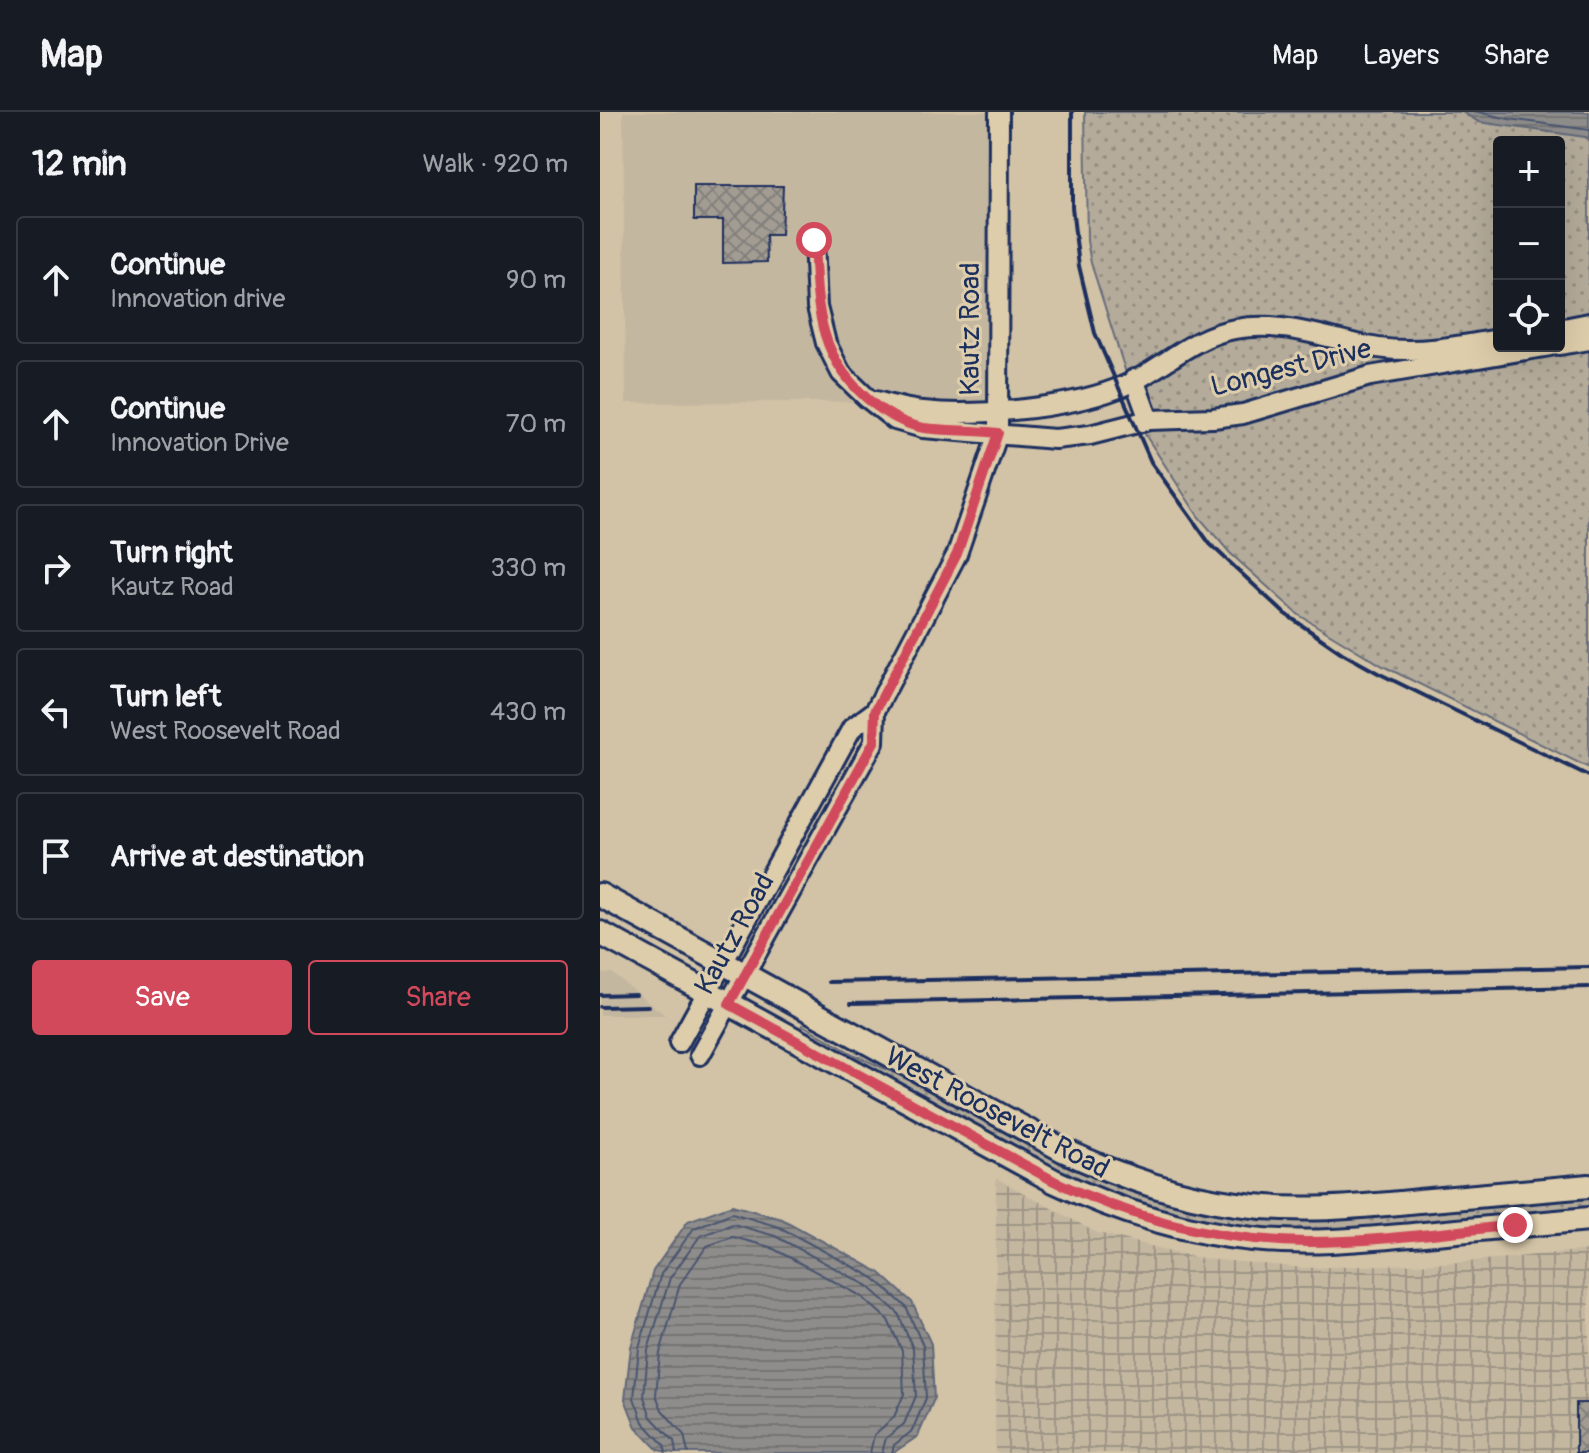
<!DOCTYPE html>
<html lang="en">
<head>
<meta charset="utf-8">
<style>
  :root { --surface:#171b24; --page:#20242c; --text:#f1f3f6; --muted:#9ea1a6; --line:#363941; --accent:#d1495b }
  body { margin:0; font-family:Pangolin,sans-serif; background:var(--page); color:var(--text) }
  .controls { position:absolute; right:24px; top:24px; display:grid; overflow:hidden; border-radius:8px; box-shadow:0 8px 32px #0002 }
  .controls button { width:72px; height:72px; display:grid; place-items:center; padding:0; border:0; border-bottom:2px solid var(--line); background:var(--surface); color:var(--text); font:40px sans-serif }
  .stop { position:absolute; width:24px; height:24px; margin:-18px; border:6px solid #d1495b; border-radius:50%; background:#fff }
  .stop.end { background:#d1495b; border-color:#fff; box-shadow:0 2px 8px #0008 }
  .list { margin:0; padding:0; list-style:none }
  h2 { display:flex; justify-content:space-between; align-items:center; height:104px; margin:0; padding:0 32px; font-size:34px }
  h2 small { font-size:26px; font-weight:400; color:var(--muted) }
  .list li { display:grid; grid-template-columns:52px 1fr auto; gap:24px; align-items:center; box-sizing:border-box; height:128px; margin:0 16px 16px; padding:0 16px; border:2px solid var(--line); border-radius:8px }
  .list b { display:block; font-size:30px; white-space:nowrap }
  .list p { margin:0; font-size:26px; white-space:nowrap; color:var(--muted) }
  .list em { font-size:26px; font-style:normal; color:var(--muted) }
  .actions { display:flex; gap:16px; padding:24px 32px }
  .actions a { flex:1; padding:18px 0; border:2px solid var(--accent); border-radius:8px; text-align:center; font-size:28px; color:var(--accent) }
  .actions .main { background:var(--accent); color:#fff }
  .icon { flex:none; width:44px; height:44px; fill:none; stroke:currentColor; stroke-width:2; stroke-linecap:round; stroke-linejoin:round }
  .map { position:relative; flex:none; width:989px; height:1341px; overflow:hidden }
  header { display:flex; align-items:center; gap:48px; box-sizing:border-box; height:112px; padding:0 40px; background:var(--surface); border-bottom:2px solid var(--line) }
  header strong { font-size:38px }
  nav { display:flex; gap:44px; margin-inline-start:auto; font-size:28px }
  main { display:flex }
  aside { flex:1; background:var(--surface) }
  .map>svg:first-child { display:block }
  .built { fill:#c4b7a0 }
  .industrial { fill:url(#industrial-grid) }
  .grass { fill:url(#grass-dots); stroke:#686d7c; stroke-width:2; fill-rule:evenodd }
  .water { fill:url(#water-rules); stroke:#616779; stroke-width:2 }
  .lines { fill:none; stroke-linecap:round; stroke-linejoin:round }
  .shore { stroke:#495570; stroke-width:2 }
  .building { fill:url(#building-cross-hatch); stroke:#1b2f5e; stroke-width:2 }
  .minor-casing { stroke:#1b2f5e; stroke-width:24 }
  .major-casing { stroke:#1b2f5e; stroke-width:28 }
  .minor { stroke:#decdaa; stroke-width:18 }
  .major { stroke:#decdaa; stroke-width:22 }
  .rail { stroke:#1b2f5e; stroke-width:4 }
  .route { stroke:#d1495b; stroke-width:10 }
  .labels { text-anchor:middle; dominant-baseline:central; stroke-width:6; stroke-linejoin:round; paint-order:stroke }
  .street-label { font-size:28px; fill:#1b2f5e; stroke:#decdaa }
</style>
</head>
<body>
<header>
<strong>Map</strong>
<nav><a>Map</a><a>Layers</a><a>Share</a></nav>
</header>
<main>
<aside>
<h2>12 min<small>Walk · 920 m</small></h2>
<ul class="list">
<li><svg class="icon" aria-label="ahead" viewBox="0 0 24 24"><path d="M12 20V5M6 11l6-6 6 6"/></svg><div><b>Continue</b><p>Innovation drive</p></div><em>90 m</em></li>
<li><svg class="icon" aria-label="ahead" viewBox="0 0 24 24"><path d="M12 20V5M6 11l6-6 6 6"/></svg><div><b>Continue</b><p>Innovation Drive</p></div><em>70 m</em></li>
<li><svg class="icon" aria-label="right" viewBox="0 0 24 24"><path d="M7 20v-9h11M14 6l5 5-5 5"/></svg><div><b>Turn right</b><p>Kautz Road</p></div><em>330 m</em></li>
<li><svg class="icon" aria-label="left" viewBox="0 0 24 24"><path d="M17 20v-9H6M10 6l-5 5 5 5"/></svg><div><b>Turn left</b><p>West Roosevelt Road</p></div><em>430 m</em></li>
<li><svg class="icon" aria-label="arrive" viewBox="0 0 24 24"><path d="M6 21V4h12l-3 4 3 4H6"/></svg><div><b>Arrive at destination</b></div></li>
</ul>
<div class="actions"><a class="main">Save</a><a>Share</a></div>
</aside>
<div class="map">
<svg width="989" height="1341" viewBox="0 0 989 1341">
  <defs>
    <pattern id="industrial-grid" width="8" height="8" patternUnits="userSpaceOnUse" patternTransform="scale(2)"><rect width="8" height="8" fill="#c4b7a0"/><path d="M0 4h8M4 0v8" fill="none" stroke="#9e9586"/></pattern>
    <pattern id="grass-dots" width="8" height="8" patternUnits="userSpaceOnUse" patternTransform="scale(2)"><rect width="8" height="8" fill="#b4ab9a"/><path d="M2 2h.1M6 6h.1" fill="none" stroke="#928c81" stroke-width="1.8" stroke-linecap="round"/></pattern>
    <pattern id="water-rules" width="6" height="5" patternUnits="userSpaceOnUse" patternTransform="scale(2)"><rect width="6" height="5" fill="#8f8d8b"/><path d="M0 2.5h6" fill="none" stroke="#747475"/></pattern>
    <pattern id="building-cross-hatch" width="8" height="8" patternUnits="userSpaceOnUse" patternTransform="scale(2)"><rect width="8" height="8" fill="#a29c93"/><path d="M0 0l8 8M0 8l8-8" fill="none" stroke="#83807b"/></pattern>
  </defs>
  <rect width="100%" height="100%" fill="#d2c3a6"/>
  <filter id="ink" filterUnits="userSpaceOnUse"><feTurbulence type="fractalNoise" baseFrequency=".0125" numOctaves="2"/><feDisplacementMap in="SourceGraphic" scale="16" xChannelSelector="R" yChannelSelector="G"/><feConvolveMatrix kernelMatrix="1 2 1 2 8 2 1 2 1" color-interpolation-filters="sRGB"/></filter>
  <g filter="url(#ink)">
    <g class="built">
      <path d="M23,0H388L393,289L26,291Z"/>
      <path d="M0,861H12L65,903H0Z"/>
    </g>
    <path class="industrial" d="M396,1066L495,1120L598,1146L705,1156L863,1150L989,1138V1341H395Z"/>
    <g class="grass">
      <path d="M485,0H989V656L783,554L730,522L699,503L630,441L598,404L546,324L491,151L487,129ZM899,30H959V234H899Z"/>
      <path d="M203,913L253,942L568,1088L989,1083V1098L742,1120L704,1121L631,1116L557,1100L485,1074L199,921Z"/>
    </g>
    <g class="water">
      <path d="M862,0H989V28L985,25L879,10Z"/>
      <path d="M132,1093L182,1107L279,1160L312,1190L331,1232L334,1287L318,1324L293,1341H74L58,1338L36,1315L25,1287L31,1235L53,1159L88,1109Z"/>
    </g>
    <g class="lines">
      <g class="shore">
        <path d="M878,0L909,7L989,18"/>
        <path d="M66,1341L64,1333L43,1310L34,1286L39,1236L61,1162L94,1116L132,1101L179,1115L274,1166L306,1195L323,1234L326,1286L312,1319L294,1333L292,1341"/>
        <path d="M76,1341L74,1329L51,1305L44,1285L48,1238L70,1166L100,1124L133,1112L175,1124L268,1174L298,1201L313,1237L316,1284L304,1312L286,1326L282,1341"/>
        <path d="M88,1341L84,1323L62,1298L56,1283L60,1241L80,1172L107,1134L133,1125L170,1135L261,1184L288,1208L302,1239L304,1282L294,1305L274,1323L270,1341"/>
      </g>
    </g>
    <g class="building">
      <path d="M94,74H183L181,123H166L167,150L123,151V108H94Z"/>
      <rect x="976" y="1291" width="13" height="50"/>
    </g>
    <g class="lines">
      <defs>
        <g id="minor">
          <path d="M214,128L217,195L226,231L241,261L267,286L295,308L323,316L455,327L490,323L549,308L613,306L643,302L770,264L950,234"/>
          <path d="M959,217L989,211"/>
          <path d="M959,233L989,228"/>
          <path d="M534,267L549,308"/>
          <path d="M276,289C291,293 307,298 323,299C376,305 466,296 516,277C558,262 588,225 635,217C687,208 728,228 778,236C819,242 859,234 899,227"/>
          <path d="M79,931L252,616L275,599"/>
          <path d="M100,943L274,630L275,599L357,442L398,321L399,0"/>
        </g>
        <g id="major">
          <path d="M0,783L463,1038C518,1064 576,1084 637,1092C698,1101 758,1095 819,1089C876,1084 932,1079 989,1074"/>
          <path d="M0,821L454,1069C517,1099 583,1120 653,1127C710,1133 767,1127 824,1122C879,1117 934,1112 989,1107"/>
        </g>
      </defs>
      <use href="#minor" class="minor-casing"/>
      <use href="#major" class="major-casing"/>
      <use href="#minor" class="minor"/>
      <use href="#major" class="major"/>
      <g class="rail">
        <path d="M472,0V95L479,154L495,221L551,350L610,432L684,501L742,541L778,561L989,664"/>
        <path d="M229,870L989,855"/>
        <path d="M0,883L36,882"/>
        <path d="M251,891L989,875"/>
        <path d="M0,895L48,894"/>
      </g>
    </g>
  </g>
  <g class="lines" filter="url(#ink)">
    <path class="route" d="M214,128C217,196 217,248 275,293C290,304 305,313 324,316C348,319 373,318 398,321L357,442L275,599L274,630L129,892L454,1069C534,1107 619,1129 707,1130C776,1130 846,1120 915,1113"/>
  </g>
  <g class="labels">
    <g class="street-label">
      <text transform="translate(370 217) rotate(-90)">Kautz Road</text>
      <text transform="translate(691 256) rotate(-14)">Longest Drive</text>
      <text transform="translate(135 822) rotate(-61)">Kautz Road</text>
      <text transform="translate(397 1001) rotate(28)">West Roosevelt Road</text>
    </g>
  </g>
</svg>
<div class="controls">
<button>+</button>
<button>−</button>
<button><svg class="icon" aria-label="locate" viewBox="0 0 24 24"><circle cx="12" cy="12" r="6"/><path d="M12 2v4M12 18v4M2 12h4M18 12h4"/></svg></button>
</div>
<div class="stop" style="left:214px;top:128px"></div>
<div class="stop end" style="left:915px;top:1113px"></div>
</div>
</main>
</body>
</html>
